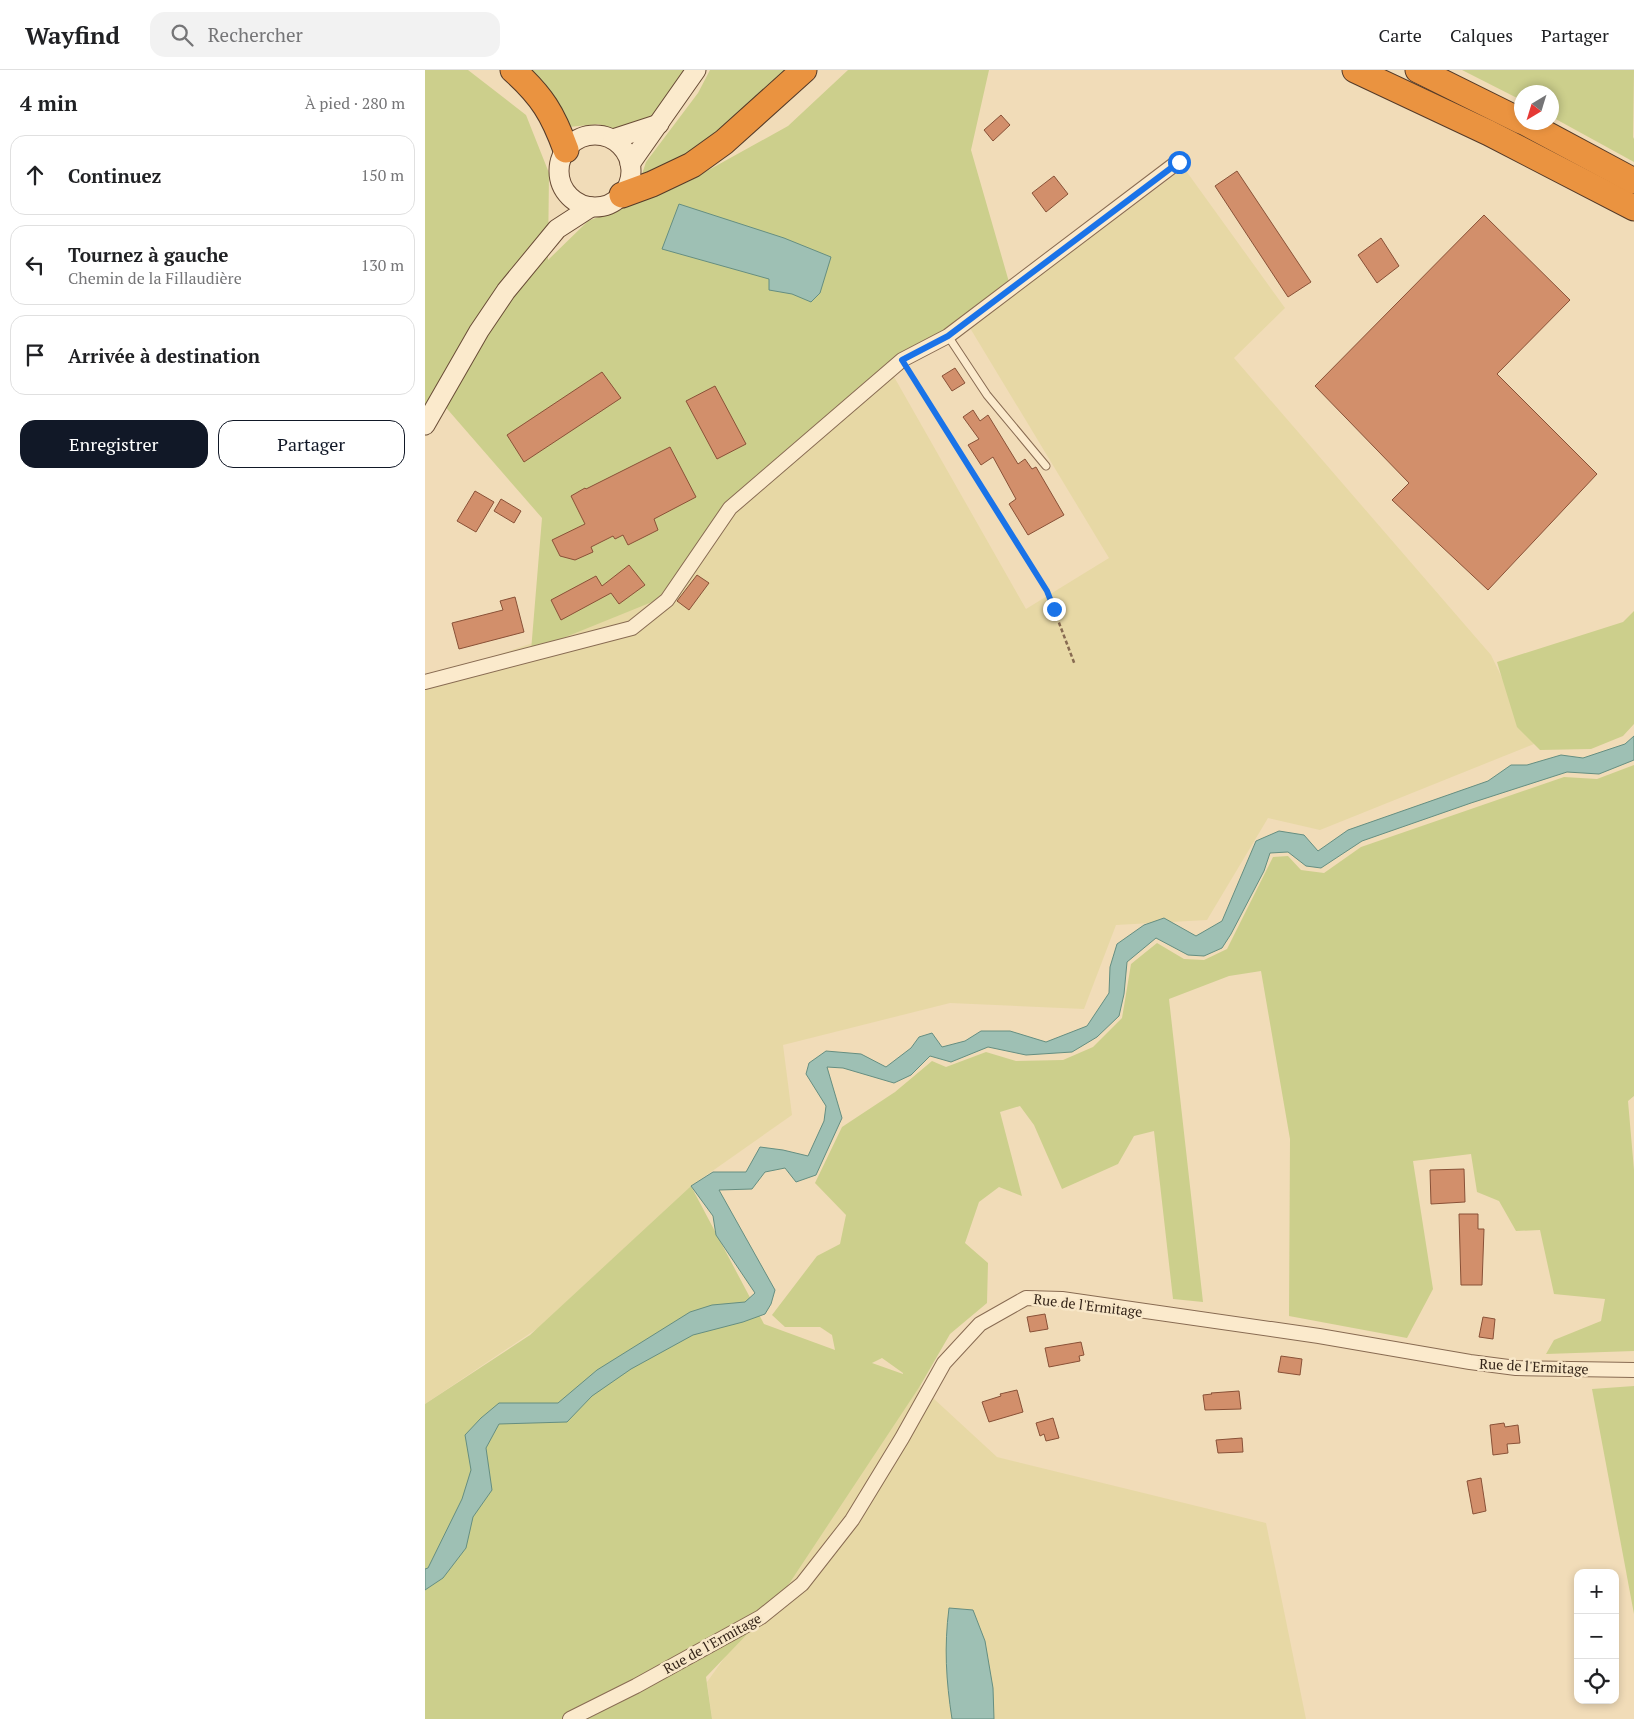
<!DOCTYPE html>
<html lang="fr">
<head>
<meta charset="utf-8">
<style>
  :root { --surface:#fff; --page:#f2f2f2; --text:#202124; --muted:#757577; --line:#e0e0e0; --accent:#111827 }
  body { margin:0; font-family:"PT Serif",serif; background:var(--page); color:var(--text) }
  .controls { position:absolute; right:15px; bottom:15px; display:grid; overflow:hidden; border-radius:10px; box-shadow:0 2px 8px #0003 }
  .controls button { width:45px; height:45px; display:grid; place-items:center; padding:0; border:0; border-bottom:1px solid var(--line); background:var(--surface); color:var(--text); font:25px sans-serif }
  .compass { position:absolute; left:1089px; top:15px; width:45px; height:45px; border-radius:50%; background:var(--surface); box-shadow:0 2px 8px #0003; rotate:218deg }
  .stop { position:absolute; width:15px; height:15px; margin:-11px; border:4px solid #1a73e8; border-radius:50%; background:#fff }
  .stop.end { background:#1a73e8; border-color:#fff; box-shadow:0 1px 5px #0008 }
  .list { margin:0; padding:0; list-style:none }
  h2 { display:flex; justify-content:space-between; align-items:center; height:65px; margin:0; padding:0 20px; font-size:21px }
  h2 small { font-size:16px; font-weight:400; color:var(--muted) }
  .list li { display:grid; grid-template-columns:32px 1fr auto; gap:15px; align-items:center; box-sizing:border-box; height:80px; margin:0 10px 10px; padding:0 10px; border:1px solid var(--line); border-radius:15px }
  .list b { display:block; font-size:19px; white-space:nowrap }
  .list p { margin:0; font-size:16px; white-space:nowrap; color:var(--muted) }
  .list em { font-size:16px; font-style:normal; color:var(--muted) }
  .actions { display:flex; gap:10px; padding:15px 20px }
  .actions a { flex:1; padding:11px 0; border:1px solid var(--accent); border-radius:15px; text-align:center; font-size:18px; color:var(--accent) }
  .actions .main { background:var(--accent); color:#fff }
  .icon { flex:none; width:28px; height:28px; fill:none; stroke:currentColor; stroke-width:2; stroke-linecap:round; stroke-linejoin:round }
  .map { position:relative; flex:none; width:1209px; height:1649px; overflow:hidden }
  header { display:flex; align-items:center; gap:30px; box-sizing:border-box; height:70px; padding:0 25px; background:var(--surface); border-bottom:1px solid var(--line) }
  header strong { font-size:24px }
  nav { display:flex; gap:28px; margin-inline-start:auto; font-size:18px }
  .search { width:350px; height:45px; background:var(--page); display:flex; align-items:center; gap:12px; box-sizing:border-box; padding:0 18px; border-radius:15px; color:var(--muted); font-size:19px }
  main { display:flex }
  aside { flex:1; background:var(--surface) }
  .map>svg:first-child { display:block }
  .farmland { fill:#e7d8a5 }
  .green { fill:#cccf8c; fill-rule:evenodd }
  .water { fill:#9ec0b4; stroke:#658e81 }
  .building { fill:#d28f6b; stroke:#895137 }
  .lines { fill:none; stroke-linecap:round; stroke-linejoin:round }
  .lane-casing { stroke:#886b52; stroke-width:9 }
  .street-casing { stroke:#886b52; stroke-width:16 }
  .secondary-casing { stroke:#694c36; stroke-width:21 }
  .highway-casing { stroke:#543a28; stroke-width:27 }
  .path { stroke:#886b52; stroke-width:2.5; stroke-dasharray:4 2.5; stroke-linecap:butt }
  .lane { stroke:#fbeacc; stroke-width:7 }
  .street { stroke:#fbeacc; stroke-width:14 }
  .secondary { stroke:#fbeacc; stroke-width:19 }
  .highway { stroke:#ea9340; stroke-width:25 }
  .route { stroke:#1a73e8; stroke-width:6 }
  .labels { text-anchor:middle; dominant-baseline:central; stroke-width:5; stroke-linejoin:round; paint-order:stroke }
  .street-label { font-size:14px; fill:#352519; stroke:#f8e7c8 }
</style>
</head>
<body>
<header>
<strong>Wayfind</strong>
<div class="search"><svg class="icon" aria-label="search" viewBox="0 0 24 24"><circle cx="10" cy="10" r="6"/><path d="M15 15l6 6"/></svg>Rechercher</div>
<nav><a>Carte</a><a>Calques</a><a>Partager</a></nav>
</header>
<main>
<aside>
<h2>4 min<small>À pied · 280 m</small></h2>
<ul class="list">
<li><svg class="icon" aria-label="ahead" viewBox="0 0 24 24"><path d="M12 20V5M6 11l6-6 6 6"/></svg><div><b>Continuez</b></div><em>150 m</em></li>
<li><svg class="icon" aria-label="left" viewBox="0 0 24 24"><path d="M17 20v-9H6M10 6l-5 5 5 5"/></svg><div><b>Tournez à gauche</b><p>Chemin de la Fillaudière</p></div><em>130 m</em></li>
<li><svg class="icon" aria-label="arrive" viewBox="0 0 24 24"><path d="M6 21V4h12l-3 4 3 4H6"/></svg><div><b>Arrivée à destination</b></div></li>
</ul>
<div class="actions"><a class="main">Enregistrer</a><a>Partager</a></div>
</aside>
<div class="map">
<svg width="1209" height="1649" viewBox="0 0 1209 1649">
  <rect width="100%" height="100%" fill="#f1dcb8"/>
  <g class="farmland">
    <path d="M759,98L860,238L809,288L1066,585L1109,674L895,760L843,748L782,850L691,855L659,939L525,933L358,975L367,1045L266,1116L113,1258L0,1334V610L232,530L330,406L468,305L601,539L684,488L545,258Z"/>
    <path d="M495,1316L572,1387L841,1453L881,1649H287L282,1612Z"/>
  </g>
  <g class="green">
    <path d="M0,0H43L101,45L124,103L123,190L163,151L262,112L363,56L423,0H564L546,80L586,219L330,406L232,530L106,581L117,448L17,333L0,342Z"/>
    <path d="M95,0H260L228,49L194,60L173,54L144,57Z"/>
    <path d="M285,0H363L292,67L215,110L221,92L273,23Z"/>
    <path d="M1037,0H1209L1208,69L1209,67V92L1127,47L1126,22H1096V30Z"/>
    <path d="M1209,541V654L1198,666L1166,679L1115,680L1092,657L1072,592L1198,552Z"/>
    <path d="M1209,695V1026L1203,1031L1209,1100V1281L1121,1284L1129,1270L1176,1251L1180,1229L1129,1224L1115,1160L1091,1161L1074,1131L1052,1122L1046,1084L988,1091L1008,1219L982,1268L864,1246L865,1069L836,901L804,906L744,929L778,1232L748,1229L729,1061L709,1066L693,1094L637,1119L609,1055L595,1036L575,1042L597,1126L574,1117L554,1132L540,1173L563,1193L562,1233L525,1264L495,1316L350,1535L281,1607L287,1649H0V1334L105,1265L266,1116L339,1254L410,1280L407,1265L395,1257H360L347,1245L392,1186L415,1174L421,1145L390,1113L417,1057L470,1022L507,991L521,997L561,982L591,991L638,990L668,977L697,948L706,894L732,873L759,889L779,890L802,879L848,787L863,786L876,800L899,803L936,777L1139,707L1172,709ZM457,1288L478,1303V1304L447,1293Z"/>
    <path d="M1209,1316V1544L1167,1319Z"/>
  </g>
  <g class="water">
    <path d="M254,134L359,168L406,187L395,223L386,232L367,224L344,220V209L237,179Z"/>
    <path d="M1209,666V690L1174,704L1142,702L1046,733L937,771L896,798L881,796L863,782L845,783L839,801L806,864L797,878L779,886L763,885L731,868L702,892L699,924L694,946L672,967L647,982L601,985L563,977L526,992L505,986L486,1005L469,1013L418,998L402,997L417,1048L391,1105L371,1112L360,1098L340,1102L327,1119L294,1120L350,1220L346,1234L340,1244L318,1252L268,1265L206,1299L167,1326L142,1352L74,1354L61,1378L67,1420L48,1447L41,1478L18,1508L0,1520V1499L3,1498L37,1429L46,1400L40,1365L56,1348L74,1333H133L172,1300L265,1242L287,1235L320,1232L330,1223L291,1165L288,1146L266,1116L288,1102H321L335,1077L358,1080L383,1086L399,1051L401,1036L381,1004L384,993L401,981L436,984L461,997L486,978L494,967L507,963L517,977L540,971L556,961H585L621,972L662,956L684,923L685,897L692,874L719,855L739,848L771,866L797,851L831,771L854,761L879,765L893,781L923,760L1063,711L1086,695H1102L1136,685L1158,688L1200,674Z"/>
    <path d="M524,1538L548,1540L560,1571L568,1618L569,1649H527C521,1610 519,1577 524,1538Z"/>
  </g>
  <g class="building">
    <path d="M576,45L585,55L568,71L559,60Z"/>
    <path d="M812,101L886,212L863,227L790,116Z"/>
    <path d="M629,106L643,124L621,142L607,123Z"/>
    <path d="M1059,145L1145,230L1072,304L1172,404L1063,520L967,430L984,413L890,316Z"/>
    <path d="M956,168L974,196L952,213L933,185Z"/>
    <path d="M530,298L540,313L527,321L517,306Z"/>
    <path d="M177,302L196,328L99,392L82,365Z"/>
    <path d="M290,316L321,374L292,389L261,331Z"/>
    <path d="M548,340L555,351L563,345L593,394L600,389L607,399L611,397L639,445L603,465L584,434L591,429L568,387L556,395L543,375L554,369L538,347Z"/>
    <path d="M245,377L271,427L229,449L233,460L203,475L198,465L190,469L188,466L166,477L168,482L150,490L135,486L127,470L160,454L146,426L160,418L161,419Z"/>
    <path d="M50,421L69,432L51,462L32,451Z"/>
    <path d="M76,429L96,441L89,453L69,441Z"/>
    <path d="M204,495L220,515L194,534L186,523L136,550L126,530L171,506L177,516Z"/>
    <path d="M272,505L284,513L264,540L252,531Z"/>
    <path d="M90,527L99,562L34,579L27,553L78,540L75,531Z"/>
    <path d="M1039,1099L1040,1132L1006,1134L1005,1100Z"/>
    <path d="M1034,1144H1053V1159H1059L1057,1215H1036Z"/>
    <path d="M620,1244L623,1259L605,1262L602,1247Z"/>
    <path d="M1058,1247L1070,1249L1068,1269L1054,1267Z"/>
    <path d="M656,1272L659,1285L654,1286L655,1291L624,1297L620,1278Z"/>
    <path d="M856,1286L877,1289L875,1305L853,1302Z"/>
    <path d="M592,1320L598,1342L564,1352L557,1332L576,1326L575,1324Z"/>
    <path d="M814,1321L816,1339L780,1340L778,1325L787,1324L786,1323Z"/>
    <path d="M628,1348L634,1368L621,1371L619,1364L615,1366L611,1353Z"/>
    <path d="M1079,1353L1080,1357L1093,1355L1095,1373L1082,1374L1083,1383L1068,1385L1065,1355Z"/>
    <path d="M817,1368L818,1382L793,1383L791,1370Z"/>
    <path d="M1056,1408L1061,1441L1048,1444L1042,1411Z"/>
  </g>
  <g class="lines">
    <defs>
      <path id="lane" d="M523,266L562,325L621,396"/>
      <g id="street">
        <path d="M0,612L207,558L242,530L305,438L477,290L523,266L754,91"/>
        <path d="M145,1649L211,1616L336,1547L377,1514L427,1450L477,1368L519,1293L555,1254L601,1228L637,1229L894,1266L1045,1292L1091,1298L1209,1300"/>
      </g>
      <g id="secondary">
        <circle cx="170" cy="101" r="36"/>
        <path d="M188,69L234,54"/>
        <path d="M205,94L271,0"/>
        <path d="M0,355L54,261L81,221L132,159L166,137"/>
      </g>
      <g id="highway">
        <path d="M88,0C117,26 128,44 141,80"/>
        <path d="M930,0L1064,63L1209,138"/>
        <path d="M993,0L1096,51"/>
        <path d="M1099,52L1209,111"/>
        <path d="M197,125L227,114L267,95L299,72L379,0"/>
      </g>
    </defs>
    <use href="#lane" class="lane-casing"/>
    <use href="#street" class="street-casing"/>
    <use href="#secondary" class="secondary-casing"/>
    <use href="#highway" class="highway-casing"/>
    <path class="path" d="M484,302L622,521L650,595"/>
    <use href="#lane" class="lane"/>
    <use href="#street" class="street"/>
    <use href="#secondary" class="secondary"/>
    <use href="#highway" class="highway"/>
  </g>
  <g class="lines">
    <path class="route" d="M629,539L622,521L477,290L523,266L754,92"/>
  </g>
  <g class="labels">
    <g class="street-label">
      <text transform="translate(663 1235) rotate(7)">Rue de l'Ermitage</text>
      <text transform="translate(1109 1296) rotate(3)">Rue de l'Ermitage</text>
      <text transform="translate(287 1573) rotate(-29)">Rue de l'Ermitage</text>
    </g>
  </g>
</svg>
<div class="controls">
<button>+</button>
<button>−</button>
<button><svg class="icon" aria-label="locate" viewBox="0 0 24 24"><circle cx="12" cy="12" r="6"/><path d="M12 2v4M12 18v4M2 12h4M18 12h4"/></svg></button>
</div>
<svg class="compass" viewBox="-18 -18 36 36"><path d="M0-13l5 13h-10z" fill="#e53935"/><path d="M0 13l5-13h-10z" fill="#757577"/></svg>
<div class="stop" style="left:754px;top:92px"></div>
<div class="stop end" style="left:629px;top:539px"></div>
</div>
</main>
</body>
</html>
